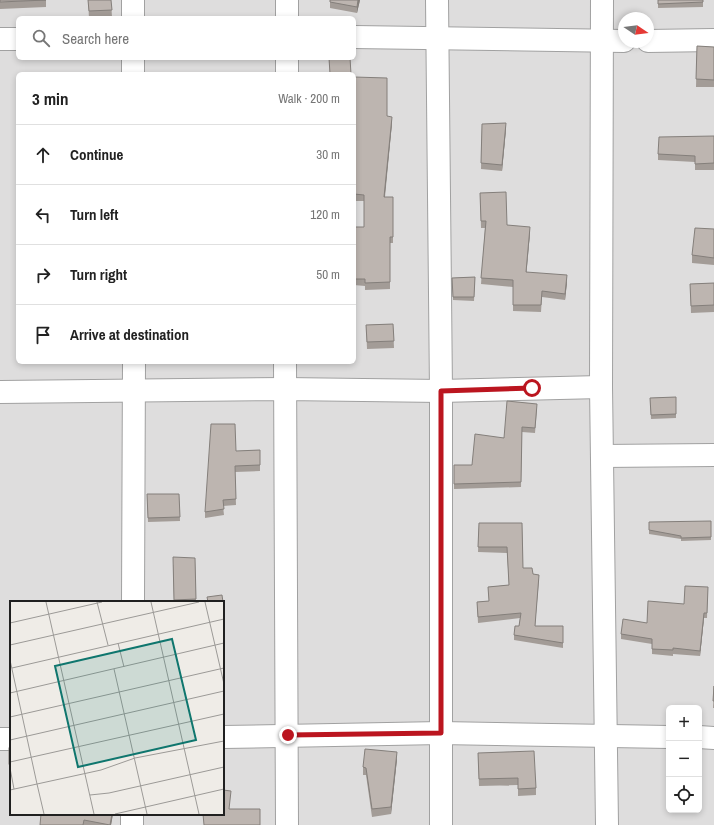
<!DOCTYPE html>
<html lang="en">
<head>
<meta charset="utf-8">
<style>
  :root { --surface:#fff; --page:#f6f6f6; --text:#222; --muted:#767676; --line:#e0e0e0 }
  body { margin:0; font-family:"Archivo Narrow",sans-serif; background:var(--page); color:var(--text) }
  .controls { position:absolute; right:12px; bottom:12px; display:grid; overflow:hidden; border-radius:6px; box-shadow:0 2px 6px #0003 }
  .controls button { width:36px; height:36px; display:grid; place-items:center; padding:0; border:0; border-bottom:1px solid var(--line); background:var(--surface); color:var(--text); font:20px sans-serif }
  .compass { position:absolute; left:618px; top:12px; width:36px; height:36px; border-radius:50%; background:var(--surface); box-shadow:0 2px 6px #0003; rotate:103deg }
  .stop { position:absolute; width:12px; height:12px; margin:-9px; border:3px solid #bb151f; border-radius:50%; background:#fff }
  .stop.end { background:#bb151f; border-color:#fff; box-shadow:0 1px 4px #0008 }
  .list { margin:0; padding:0; list-style:none }
  h2 { display:flex; justify-content:space-between; align-items:center; height:52px; margin:0; padding:0 16px; font-size:17px }
  h2 small { font-size:13px; font-weight:400; color:var(--muted) }
  .list li { display:grid; grid-template-columns:26px 1fr auto; gap:12px; align-items:center; box-sizing:border-box; height:60px; padding:0 16px; border-top:1px solid var(--line) }
  .list b { display:block; font-size:15px; white-space:nowrap }
  .list em { font-size:13px; font-style:normal; color:var(--muted) }
  .icon { flex:none; width:22px; height:22px; fill:none; stroke:currentColor; stroke-width:2; stroke-linecap:round; stroke-linejoin:round }
  .map { position:relative; flex:none; width:714px; height:825px; overflow:hidden }
  .search { position:absolute; background:var(--surface); box-shadow:0 2px 6px #0003; left:16px; top:16px; width:340px; height:44px; display:flex; align-items:center; gap:10px; box-sizing:border-box; padding:0 14px; border-radius:6px; color:var(--muted); font-size:15px }
  .panel { position:absolute; background:var(--surface); box-shadow:0 2px 6px #0003; left:16px; top:72px; width:340px; height:292px; border-radius:6px }
  .map>svg:first-child { display:block }
  .residential { fill:#dedddd; fill-rule:evenodd }
  .lines { fill:none; stroke-linecap:round; stroke-linejoin:round }
  .minor-casing { stroke:#a1a1a1; stroke-width:24 }
  .minor { stroke:#fff; stroke-width:22 }
  .wall { fill:#a39c97 }
  .shaded-wall { fill:#847f7b }
  .building { fill:#bdb5b0; stroke:#847f7b }
  .route { stroke:#bb151f; stroke-width:5 }
  .inset-road { fill:none; stroke:#9c9a97; stroke-width:1 }
  .view { fill:#0f766e; fill-opacity:0.15; stroke:#0f766e; stroke-width:2 }
  .inset-edge { fill:none; stroke:#202020; stroke-width:2 }
</style>
</head>
<body>
<div class="map">
<svg width="714" height="825" viewBox="0 0 714 825">
  <rect width="100%" height="100%" fill="#efece7"/>
  <path class="residential" d="M0,0H714V825H0ZM18,18H354V58H18ZM624,18H648V42H624ZM18,74H354V362H18ZM11,602H223V814H11ZM669,708H699V810H669Z"/>
  <g class="lines">
    <defs>
      <g id="minor">
        <path d="M287,0V18"/>
        <path d="M437,0L441,391V825"/>
        <path d="M602,0L601,387L607,825"/>
        <path d="M133,18V0"/>
        <path d="M354,37L624,41"/>
        <path d="M0,39H18"/>
        <path d="M648,41L714,40"/>
        <path d="M133,58V74"/>
        <path d="M287,74V58"/>
        <path d="M285,362L287,825"/>
        <path d="M0,392L285,389L441,391L601,387"/>
        <path d="M602,456L714,455"/>
        <path d="M133,602L134,362"/>
        <path d="M223,737L441,733L669,737"/>
        <path d="M699,737L714,738"/>
        <path d="M0,739H11"/>
        <path d="M132,814V825"/>
      </g>
    </defs>
    <use href="#minor" class="minor-casing"/>
    <use href="#minor" class="minor"/>
  </g>
  <g class="wall">
    <path d="M0,0H46V7L0,9Z"/>
    <path d="M88,0H111L112,17L89,18Z"/>
    <path d="M330,0H360L357,13L330,8Z"/>
    <path d="M658,0H703V7L658,8Z"/>
    <path d="M697,46L714,47V87H696Z"/>
    <path d="M354,77L392,123L385,197H393V243H390V289L365,290V286L354,285V227H364V201H354Z"/>
    <path d="M482,124L506,129L502,171L481,169Z"/>
    <path d="M714,136V170H695V162L658,160V154Z"/>
    <path d="M480,193L507,225L530,233L526,272L567,282L565,300L542,297L541,312L513,311V287L481,284L485,228H481Z"/>
    <path d="M714,229V265L692,263V255Z"/>
    <path d="M475,277L474,301L453,300L452,278Z"/>
    <path d="M714,283V312L691,313L690,284Z"/>
    <path d="M393,324L394,348L367,349L366,325Z"/>
    <path d="M676,397V418L651,419L650,398Z"/>
    <path d="M537,409L535,433L522,432L521,487L454,489V465H472Z"/>
    <path d="M260,450V471L235,472L236,505L223,506L224,515L205,518V512L236,451Z"/>
    <path d="M147,494H179L180,521L148,522Z"/>
    <path d="M711,521V540L681,541V539L649,534V530Z"/>
    <path d="M479,523H522L523,568L533,574L539,580L535,626H563V648L514,640V635L519,626L520,618L478,623L477,602L489,601L488,587L509,585L507,553L478,552Z"/>
    <path d="M195,558L196,602H174L173,565Z"/>
    <path d="M708,587L707,618H704L700,656L673,654V656L652,654V644L621,639V634L647,623L684,604Z"/>
    <path d="M223,604L224,616V619L223,620Z"/>
    <path d="M714,686V708H713Z"/>
    <rect x="9" y="748" width="2" height="24"/>
    <path d="M478,753L536,788V795L518,796V785L479,786Z"/>
    <path d="M397,759L391,814L372,817L366,775H363V767Z"/>
    <path d="M113,814L111,825H40Z"/>
  </g>
  <g class="shaded-wall">
    <path d="M358,0H360L357,13V7Z"/>
    <path d="M392,117V123L384,203V197Z"/>
    <path d="M506,123V129L502,171V165Z"/>
    <path d="M530,227V233L526,278V272Z"/>
    <path d="M567,275V282L565,300V294Z"/>
    <path d="M704,613V618L700,656V651Z"/>
    <path d="M397,752V759L391,814V807Z"/>
    <path d="M112,814H113L111,825H110Z"/>
  </g>
  <g class="building">
    <path d="M0,0H46L0,2Z"/>
    <path d="M88,0H111L112,10L89,11Z"/>
    <path d="M330,0H358L357,7L330,2Z"/>
    <path d="M658,0H703V2L658,4Z"/>
    <path d="M697,46L714,47V80L696,79Z"/>
    <path d="M329,58H350L351,74H330Z"/>
    <path d="M354,77L387,78V116L392,117L384,197H393V237H390V282L365,283V279H354V227H364V195L354,194Z"/>
    <path d="M506,123L502,165L481,163L482,124Z"/>
    <path d="M714,136V163L695,164V156L658,154L659,137Z"/>
    <path d="M506,192L507,225L530,227L526,272L567,275L565,294L542,291L541,305H513V280L481,278L486,221H481L480,193Z"/>
    <path d="M695,228L714,229V258L692,255Z"/>
    <path d="M475,277L474,297H453L452,278Z"/>
    <path d="M714,283V305L691,306L690,284Z"/>
    <path d="M393,324L394,341L367,342L366,325Z"/>
    <path d="M676,397V414L651,415L650,398Z"/>
    <path d="M507,401L537,404L535,428L522,427L521,482L454,484V465H472L475,434L504,438Z"/>
    <path d="M211,424H235L236,451L260,450V465L235,466L236,499L223,500L224,509L205,512Z"/>
    <path d="M147,494H179L180,517L148,518Z"/>
    <path d="M711,521V537L681,538V536L649,530V522Z"/>
    <path d="M479,523H522L523,568H532L533,574L539,575L535,626H563V643L514,635L515,626H519L521,613L478,617L477,602L489,601L488,587L509,585L507,547H478Z"/>
    <path d="M173,557L195,558L196,599L174,600Z"/>
    <path d="M685,586L708,587L707,613H704L700,651L673,648V650L652,649V639L621,634L623,619L647,623L648,601L684,604Z"/>
    <path d="M222,595L223,602H208L207,597Z"/>
    <path d="M223,604L224,616H223Z"/>
    <path d="M714,686V701H713Z"/>
    <rect x="9" y="748" width="2" height="16"/>
    <path d="M365,749L397,752L391,807L372,809L366,768L363,767Z"/>
    <path d="M534,751L536,788L518,789V778L479,779L478,753Z"/>
    <path d="M223,790L231,791L229,809H260V825H204L203,814H223Z"/>
    <path d="M41,814H112L110,825L84,820L83,825H40Z"/>
  </g>
  <g class="lines">
    <path class="route" d="M288,735L441,733V391L532,388"/>
  </g>
  <g transform="translate(10 601)">
    <rect width="214" height="214" fill="#efece7"/>
    <path class="inset-road" d="M36,1L84,213M87,1L98,44M141,1L189,213M195,1L214,83M0,22L92,1M108,42L114,66M0,44L189,1M0,59L27,183L0,189M2,67L214,18M104,68L137,213M0,92L214,42M0,116L214,67M0,139L214,90M0,161L214,113M0,167L4,188M80,194L99,192L214,166M34,213L27,183L91,169L125,157L214,140M105,213L214,188"/>
    <path class="view" d="M162,38L186,139L68,166L45,65Z"/>
    <rect width="214" height="214" class="inset-edge"/>
  </g>
</svg>
<div class="controls">
<button>+</button>
<button>−</button>
<button><svg class="icon" aria-label="locate" viewBox="0 0 24 24"><circle cx="12" cy="12" r="6"/><path d="M12 2v4M12 18v4M2 12h4M18 12h4"/></svg></button>
</div>
<svg class="compass" viewBox="-18 -18 36 36"><path d="M0-13l5 13h-10z" fill="#e53935"/><path d="M0 13l5-13h-10z" fill="#767676"/></svg>
<div class="stop" style="left:532px;top:388px"></div>
<div class="stop end" style="left:288px;top:735px"></div>
<div class="search"><svg class="icon" aria-label="search" viewBox="0 0 24 24"><circle cx="10" cy="10" r="6"/><path d="M15 15l6 6"/></svg>Search here</div>
<section class="panel">
<h2>3 min<small>Walk · 200 m</small></h2>
<ul class="list">
<li><svg class="icon" aria-label="ahead" viewBox="0 0 24 24"><path d="M12 20V5M6 11l6-6 6 6"/></svg><div><b>Continue</b></div><em>30 m</em></li>
<li><svg class="icon" aria-label="left" viewBox="0 0 24 24"><path d="M17 20v-9H6M10 6l-5 5 5 5"/></svg><div><b>Turn left</b></div><em>120 m</em></li>
<li><svg class="icon" aria-label="right" viewBox="0 0 24 24"><path d="M7 20v-9h11M14 6l5 5-5 5"/></svg><div><b>Turn right</b></div><em>50 m</em></li>
<li><svg class="icon" aria-label="arrive" viewBox="0 0 24 24"><path d="M6 21V4h12l-3 4 3 4H6"/></svg><div><b>Arrive at destination</b></div></li>
</ul>
</section>
</div>
</body>
</html>
